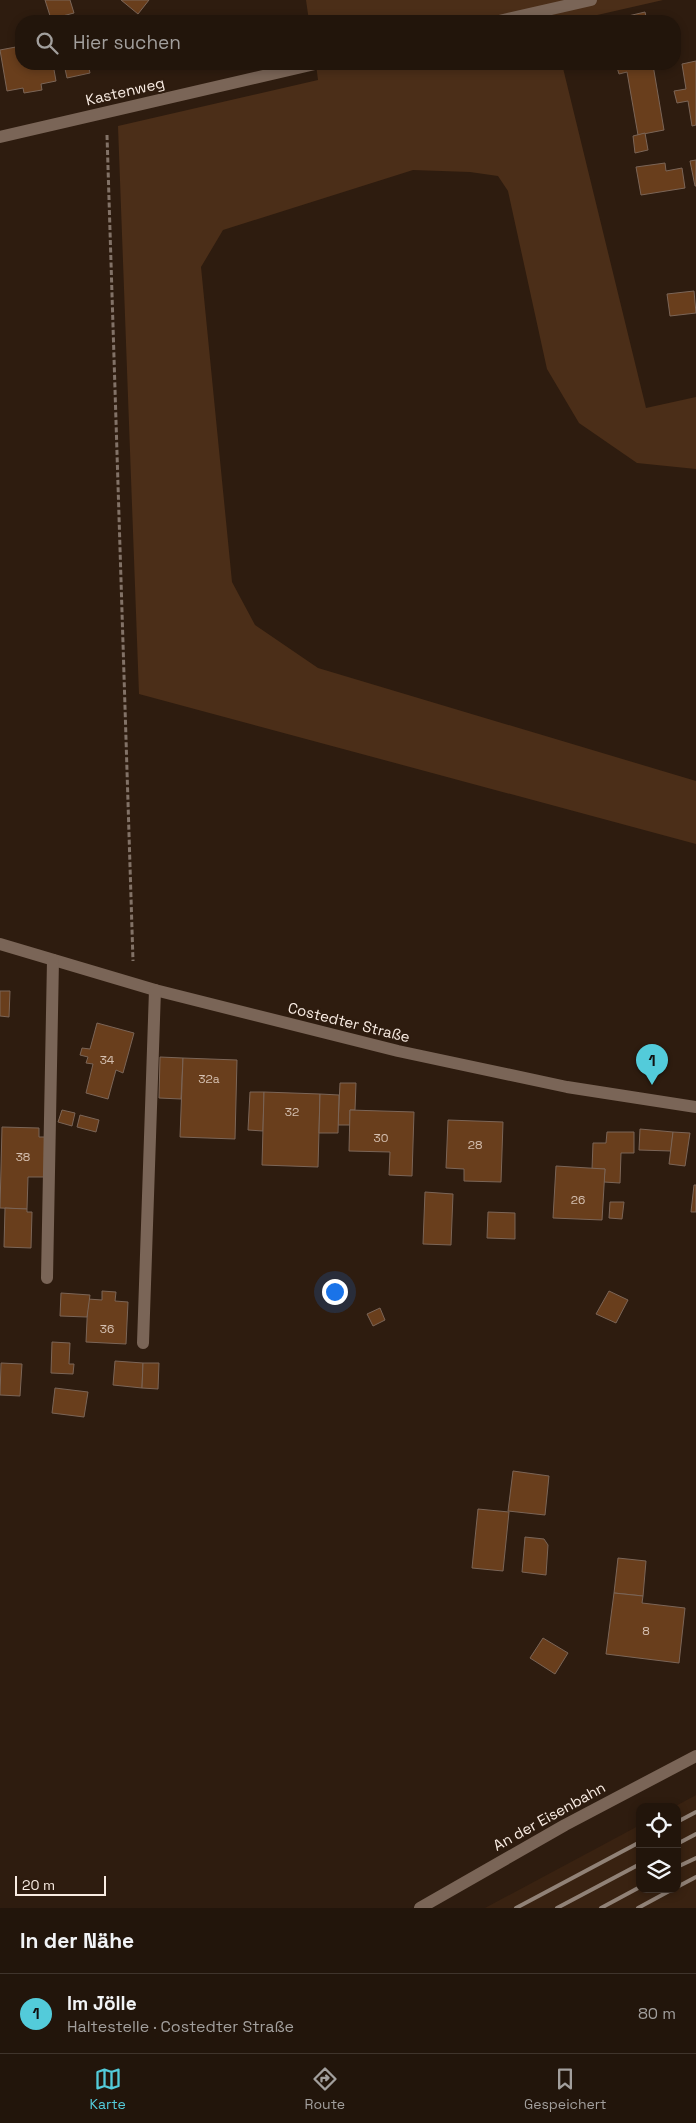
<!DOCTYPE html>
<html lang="de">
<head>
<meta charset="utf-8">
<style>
  :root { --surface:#22150b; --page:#2a1e14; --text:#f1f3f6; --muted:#a29f9d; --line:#3f342c; --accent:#53cbda }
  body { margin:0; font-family:"Space Grotesk",sans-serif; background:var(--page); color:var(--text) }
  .controls { position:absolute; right:15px; bottom:15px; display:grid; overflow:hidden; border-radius:10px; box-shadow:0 2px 8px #0003 }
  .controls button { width:45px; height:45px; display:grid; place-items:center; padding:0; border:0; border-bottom:1px solid var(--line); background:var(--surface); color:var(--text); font:25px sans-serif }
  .scale { position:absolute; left:15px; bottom:12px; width:91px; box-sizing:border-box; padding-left:5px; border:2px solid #f9ece3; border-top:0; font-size:14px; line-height:18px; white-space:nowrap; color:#f9ece3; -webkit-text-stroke:4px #2e1c0f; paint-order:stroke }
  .you { position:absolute; left:334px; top:1291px; width:18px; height:18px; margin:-12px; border:4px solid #fff; border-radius:50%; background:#1a73e8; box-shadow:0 0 0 8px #1a73e833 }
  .badge { display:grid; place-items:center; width:32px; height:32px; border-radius:50%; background:var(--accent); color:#111; font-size:16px; font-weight:700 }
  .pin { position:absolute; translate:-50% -41px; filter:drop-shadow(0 1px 2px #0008) }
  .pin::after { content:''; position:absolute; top:26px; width:18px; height:15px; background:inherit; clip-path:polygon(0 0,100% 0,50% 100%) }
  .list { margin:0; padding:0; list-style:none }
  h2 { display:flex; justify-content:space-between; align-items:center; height:65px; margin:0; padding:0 20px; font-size:21px }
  h2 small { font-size:16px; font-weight:400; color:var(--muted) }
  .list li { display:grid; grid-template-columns:32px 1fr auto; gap:15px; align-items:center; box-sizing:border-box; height:80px; padding:0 20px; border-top:1px solid var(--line) }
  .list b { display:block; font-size:19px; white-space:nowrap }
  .list p { margin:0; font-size:16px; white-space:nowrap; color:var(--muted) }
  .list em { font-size:16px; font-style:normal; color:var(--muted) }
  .icon { flex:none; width:28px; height:28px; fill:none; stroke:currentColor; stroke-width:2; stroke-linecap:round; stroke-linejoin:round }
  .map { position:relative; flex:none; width:696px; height:1908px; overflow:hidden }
  .search { position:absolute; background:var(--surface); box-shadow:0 2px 8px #0003; left:15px; right:15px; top:15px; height:55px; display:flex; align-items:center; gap:12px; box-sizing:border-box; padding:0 18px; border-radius:20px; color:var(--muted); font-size:19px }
  .sheet { height:145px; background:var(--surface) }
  nav { display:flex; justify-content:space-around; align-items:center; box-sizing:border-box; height:70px; border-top:1px solid var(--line); background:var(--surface); font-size:14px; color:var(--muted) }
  nav a { display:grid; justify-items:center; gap:2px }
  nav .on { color:var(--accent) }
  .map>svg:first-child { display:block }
  .built { fill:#392211 }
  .green { fill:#4b2e18 }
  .building { fill:#693e1c; stroke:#7b6557 }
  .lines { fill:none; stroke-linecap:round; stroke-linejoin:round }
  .path { stroke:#827267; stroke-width:3; stroke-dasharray:5 2.5; stroke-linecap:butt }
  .minor { stroke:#7a6557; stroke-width:12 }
  .rail { stroke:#918277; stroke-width:4 }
  .labels { text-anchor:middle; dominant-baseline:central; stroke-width:4; stroke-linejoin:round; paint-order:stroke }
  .number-label { font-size:12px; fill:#d5c0b1 }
  .street-label { font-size:15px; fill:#f9ece3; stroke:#2e1c0f }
</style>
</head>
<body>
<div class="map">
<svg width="696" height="1908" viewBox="0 0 696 1908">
  <rect width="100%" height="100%" fill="#2e1c0f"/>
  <path class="built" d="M696,1795V1908H485L640,1825V1889H677V1807H674Z"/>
  <g class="green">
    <path d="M306,0H663L571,21H309Z"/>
    <path d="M316,64H562L646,408L696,397V469L637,463L579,423L547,369L508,191L498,176L470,172L413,170L223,230L201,267L232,582L255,625L318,668L696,781V844L139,694L118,126L318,80Z"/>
  </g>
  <g class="building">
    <path d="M45,0H70L74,13L51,19Z"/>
    <path d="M121,0H149L138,14Z"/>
    <path d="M645,12L647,21H607Z"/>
    <path d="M21,46V64H53L56,81L41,84L42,90L24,93L23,88L7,91L0,50Z"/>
    <path d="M696,61V125L692,126L688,101L677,103L674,91L686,89L682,64Z"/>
    <path d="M64,64H88L90,73L67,78Z"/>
    <path d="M616,64H657L653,65L664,130L638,135L627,72L619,74Z"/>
    <path d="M645,133L648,150L635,153L633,136Z"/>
    <path d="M696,160V186H695L690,161Z"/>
    <path d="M665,163L666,171L682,168L685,188L641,195L636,167Z"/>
    <path d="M694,291L696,313L670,316L667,294Z"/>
    <path d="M0,991H10L9,1017L0,1016Z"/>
    <path d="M97,1023L134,1033L123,1073L116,1070L108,1099L86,1093L93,1064L86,1063L88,1057L80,1055L82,1048L90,1049Z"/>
    <path d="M160,1057L183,1058L181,1099L159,1098Z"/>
    <path d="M183,1058L237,1060L235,1139L180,1137Z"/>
    <path d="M340,1083H356L355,1110H350V1125H338Z"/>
    <path d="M250,1092H264L263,1131L248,1130Z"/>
    <path d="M264,1092L320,1094L318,1167L262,1165Z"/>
    <path d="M320,1094L339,1095L338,1133H319Z"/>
    <path d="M62,1110L75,1113L72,1126L58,1122Z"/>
    <path d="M350,1110L414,1112L412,1176L389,1175L390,1152L349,1151Z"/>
    <path d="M80,1115L99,1120L96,1132L77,1127Z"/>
    <path d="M448,1120L503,1122L501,1182L464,1181V1169L446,1168Z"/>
    <path d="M2,1127L39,1128V1137H46L45,1177H28L27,1209L0,1208Z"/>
    <path d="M640,1129L673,1132L671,1151L639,1150Z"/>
    <path d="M607,1132H634V1153H621L620,1183L604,1182L605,1169H592L593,1143H606Z"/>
    <path d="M673,1132L690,1133L685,1166L669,1164Z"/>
    <path d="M556,1166L605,1169L602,1220L553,1218Z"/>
    <path d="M694,1185H696V1212H691Z"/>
    <path d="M425,1192L453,1194L451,1245L423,1244Z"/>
    <path d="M610,1202H624L622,1219L609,1218Z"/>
    <path d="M5,1208L27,1209V1212H32L31,1248L4,1247Z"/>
    <path d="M488,1212L515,1213V1239L487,1238Z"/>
    <path d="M102,1291L116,1292L115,1301L128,1302L126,1344L86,1342L88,1299L102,1300Z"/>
    <path d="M609,1291L628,1300L616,1323L596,1314Z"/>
    <path d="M61,1293L90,1295L87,1317L60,1316Z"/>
    <path d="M380,1308L385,1320L373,1326L367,1314Z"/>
    <path d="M52,1342L70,1343L69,1364H74L73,1374L51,1373Z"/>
    <path d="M115,1361L143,1363L142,1388L113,1385Z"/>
    <path d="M1,1363L22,1364L20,1396L0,1395Z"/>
    <path d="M143,1363H159L158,1389L142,1388Z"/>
    <path d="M55,1388L88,1392L84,1417L52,1413Z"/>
    <path d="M513,1471L549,1476L545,1515L508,1511Z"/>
    <path d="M478,1509L509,1512L503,1571L472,1568Z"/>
    <path d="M525,1537L544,1539L548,1545L546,1575L522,1572Z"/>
    <path d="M618,1558L646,1561L643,1596L614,1593Z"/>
    <path d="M614,1593L643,1596L642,1603L685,1608L679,1663L606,1654Z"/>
    <path d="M543,1638L568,1653L555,1674L530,1658Z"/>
  </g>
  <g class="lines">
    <path class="path" d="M107,135L133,961"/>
    <g class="minor">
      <path d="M499,21L591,0"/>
      <path d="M0,137L315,64"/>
      <path d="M0,944L155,990L398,1051L567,1087L696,1107"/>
      <path d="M47,1278L53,960"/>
      <path d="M143,1343L155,990"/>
      <path d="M420,1908L565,1825L696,1756"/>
    </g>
    <g class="rail">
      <path d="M677,1822L696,1812"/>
      <path d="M677,1844L696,1834"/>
      <path d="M677,1867L696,1858"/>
      <path d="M677,1887L696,1877"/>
      <path d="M516,1908L640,1842"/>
      <path d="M557,1908L640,1864"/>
      <path d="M601,1908L640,1887"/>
      <path d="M638,1908L673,1889"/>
    </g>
  </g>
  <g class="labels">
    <g class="number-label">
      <text x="107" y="1060">34</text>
      <text x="209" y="1079">32a</text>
      <text x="292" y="1112">32</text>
      <text x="381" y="1138">30</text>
      <text x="475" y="1145">28</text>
      <text x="23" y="1157">38</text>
      <text x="578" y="1200">26</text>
      <text x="107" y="1329">36</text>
      <text x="646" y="1631">8</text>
    </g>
    <g class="street-label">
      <text transform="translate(125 91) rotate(-13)">Kastenweg</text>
      <text transform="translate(349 1022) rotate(14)">Costedter Straße</text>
      <text transform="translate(549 1816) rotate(-29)">An der Eisenbahn</text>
    </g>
  </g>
</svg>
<div class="controls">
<button><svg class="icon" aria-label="locate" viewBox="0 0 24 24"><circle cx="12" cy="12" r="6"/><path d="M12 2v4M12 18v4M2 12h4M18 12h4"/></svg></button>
<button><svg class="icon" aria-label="layers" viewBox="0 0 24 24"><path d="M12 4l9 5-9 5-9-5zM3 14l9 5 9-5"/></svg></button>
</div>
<div class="scale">20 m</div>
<div class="you"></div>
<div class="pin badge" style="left:652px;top:1085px">1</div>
<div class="search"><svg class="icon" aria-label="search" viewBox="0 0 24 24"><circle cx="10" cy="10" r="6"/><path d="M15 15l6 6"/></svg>Hier suchen</div>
</div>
<section class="sheet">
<h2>In der Nähe<small></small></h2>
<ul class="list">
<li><span class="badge">1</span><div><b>Im Jölle</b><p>Haltestelle · Costedter Straße</p></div><em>80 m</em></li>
</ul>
</section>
<nav>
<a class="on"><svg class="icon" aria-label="map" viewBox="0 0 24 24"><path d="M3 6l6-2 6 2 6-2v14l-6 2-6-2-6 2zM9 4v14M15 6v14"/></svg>Karte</a>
<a><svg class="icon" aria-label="directions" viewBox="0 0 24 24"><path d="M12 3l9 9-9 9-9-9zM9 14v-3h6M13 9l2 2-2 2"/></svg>Route</a>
<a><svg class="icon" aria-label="saved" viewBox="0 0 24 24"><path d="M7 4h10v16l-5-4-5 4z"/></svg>Gespeichert</a>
</nav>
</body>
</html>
